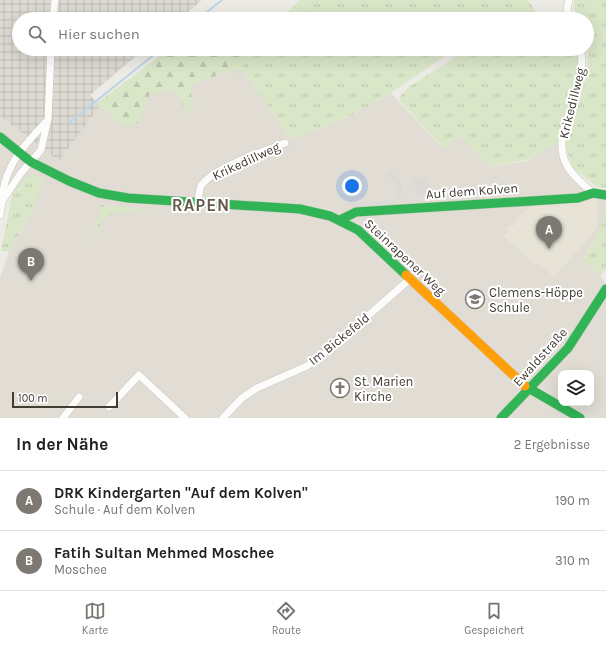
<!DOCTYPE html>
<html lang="de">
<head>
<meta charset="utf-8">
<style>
  :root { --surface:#fff; --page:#f6f6f6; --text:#202124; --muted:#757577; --line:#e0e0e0; --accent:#7d7972 }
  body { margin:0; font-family:Karla,sans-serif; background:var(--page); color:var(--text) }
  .controls { position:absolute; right:12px; bottom:12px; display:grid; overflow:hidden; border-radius:8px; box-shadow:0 4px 16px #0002 }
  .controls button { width:36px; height:36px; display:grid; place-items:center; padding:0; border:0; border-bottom:1px solid var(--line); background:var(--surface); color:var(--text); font:20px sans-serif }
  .scale { position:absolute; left:12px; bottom:10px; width:106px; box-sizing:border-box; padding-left:4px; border:2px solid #413c34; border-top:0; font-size:11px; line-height:14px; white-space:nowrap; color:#413c34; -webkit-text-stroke:3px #fff; paint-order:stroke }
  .you { position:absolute; left:352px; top:186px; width:14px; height:14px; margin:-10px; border:3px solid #fff; border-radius:50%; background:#1a73e8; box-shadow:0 0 0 6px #1a73e833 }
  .badge { display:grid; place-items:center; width:26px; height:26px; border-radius:50%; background:var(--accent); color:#fff; font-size:13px; font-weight:700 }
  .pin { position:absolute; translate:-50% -33px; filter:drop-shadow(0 1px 2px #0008) }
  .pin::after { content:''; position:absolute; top:21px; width:14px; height:12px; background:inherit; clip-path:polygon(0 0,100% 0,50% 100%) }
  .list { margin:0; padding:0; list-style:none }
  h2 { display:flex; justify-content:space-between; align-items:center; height:52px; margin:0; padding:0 16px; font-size:17px }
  h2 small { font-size:13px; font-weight:400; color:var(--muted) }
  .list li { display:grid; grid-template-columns:26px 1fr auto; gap:12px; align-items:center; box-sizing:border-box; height:60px; padding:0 16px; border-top:1px solid var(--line) }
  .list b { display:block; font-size:15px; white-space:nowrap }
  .list p { margin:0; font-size:13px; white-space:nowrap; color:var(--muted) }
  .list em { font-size:13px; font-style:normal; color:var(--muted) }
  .icon { flex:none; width:22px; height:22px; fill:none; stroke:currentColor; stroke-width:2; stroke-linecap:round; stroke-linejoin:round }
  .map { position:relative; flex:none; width:606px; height:418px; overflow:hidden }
  .search { position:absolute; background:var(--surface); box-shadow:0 4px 16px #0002; left:12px; right:12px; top:12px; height:44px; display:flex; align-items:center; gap:10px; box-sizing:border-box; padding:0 14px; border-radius:22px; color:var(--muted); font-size:15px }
  .sheet { height:172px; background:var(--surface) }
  nav { display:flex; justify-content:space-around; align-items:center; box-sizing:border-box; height:56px; border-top:1px solid var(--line); background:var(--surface); font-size:11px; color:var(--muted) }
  nav a { display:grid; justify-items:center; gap:2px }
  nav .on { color:var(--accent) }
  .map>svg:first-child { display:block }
  .residential { fill:#e1ddd4; fill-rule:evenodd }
  .industrial { fill:url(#industrial-grid) }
  .education { fill:#e7e3d6 }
  .grass { fill:url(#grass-tufts) }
  .forest { fill:url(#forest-firs) }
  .parking { fill:#dcdad6 }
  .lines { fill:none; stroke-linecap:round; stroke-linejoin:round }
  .stream { stroke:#bad5e8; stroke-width:2 }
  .street-casing { stroke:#c9c7c2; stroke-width:8 }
  .fast-casing { stroke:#cdcac0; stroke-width:10 }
  .slow-casing { stroke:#cdcac0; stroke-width:10 }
  .street { stroke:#fcfcfb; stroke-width:7 }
  .fast { stroke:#30b455; stroke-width:9 }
  .slow { stroke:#ff9f0a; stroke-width:9 }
  .labels { text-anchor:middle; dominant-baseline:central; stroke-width:4; stroke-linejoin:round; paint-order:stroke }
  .street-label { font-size:13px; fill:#413c34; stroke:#fff }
  .poi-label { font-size:13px; fill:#413c34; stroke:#fff; text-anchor:start }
  .district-label { font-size:17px; font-weight:bold; letter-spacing:1px; fill:#635a4c; stroke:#fff }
</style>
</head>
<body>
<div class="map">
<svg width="606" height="418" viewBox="0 0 606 418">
  <defs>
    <pattern id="industrial-grid" width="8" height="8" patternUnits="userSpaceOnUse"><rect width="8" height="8" fill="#dddad4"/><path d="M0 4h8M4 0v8" fill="none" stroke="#bfbcb7"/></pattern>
    <pattern id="grass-tufts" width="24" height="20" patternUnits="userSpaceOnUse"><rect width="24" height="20" fill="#dae6c8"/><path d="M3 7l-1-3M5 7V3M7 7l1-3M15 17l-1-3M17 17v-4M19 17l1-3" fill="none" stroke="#bcc6ac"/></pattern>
    <pattern id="forest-firs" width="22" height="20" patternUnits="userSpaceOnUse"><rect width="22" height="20" fill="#dae6c8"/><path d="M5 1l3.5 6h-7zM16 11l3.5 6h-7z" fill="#bcc6ac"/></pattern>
  </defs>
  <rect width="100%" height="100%" fill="#edebe6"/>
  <path class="residential" d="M241,68L290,139L347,118L391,93L443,149L459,136L491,167L527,161L559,141L564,165L585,191L606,201L605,216L596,239L582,260L600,275L606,285V418H0V278L9,251L33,209L26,178L12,195L0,190V116L59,161L100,106L173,89ZM561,373H591V403H561Z"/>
  <path class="industrial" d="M0,0H202L180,19H19V49H144L90,95L100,106L59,161L0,116Z"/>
  <path class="education" d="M595,199H598L597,228L554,277L538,263L536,265L504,236L508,232L506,229L510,225L513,227L517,219L533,203Z"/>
  <g class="grass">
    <path d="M315,0H528L539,16L530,19H292Z"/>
    <path d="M574,0H606V188L597,187L572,167L564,142L587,75L588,54L586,49L587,19H577L574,8Z"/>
    <path d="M259,49H455L391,93L347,118L290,139L241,68L251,56Z"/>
    <path d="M468,49H577L581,66L559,141L530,159L491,167L459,136L444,149L399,100L401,95L409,87Z"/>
    <path d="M32,174L44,179L33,209L9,251H1L12,195L26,178Z"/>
    <path d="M101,205L148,209C114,217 111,203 92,241Z"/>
    <path d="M606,209V268L601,276L582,260L595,241Z"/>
  </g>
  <g class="forest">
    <path d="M300,0H315L292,19H281Z"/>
    <path d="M169,49H229L242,55L249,49H259L251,56L241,68L194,83L190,89L193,104L188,120L186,110L173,89L149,95L140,122L122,126L97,103Z"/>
  </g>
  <g class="parking">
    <path d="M390,171L403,185L400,201L395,198L397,187L387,174Z"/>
    <path d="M426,177L428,196L416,197L414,178Z"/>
    <path d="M394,200V206L352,209L351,203Z"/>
  </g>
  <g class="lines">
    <g class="stream">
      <path d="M198,19L222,0"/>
      <path d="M69,123L161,49"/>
    </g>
    <defs>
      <g id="street">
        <path d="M569,0L567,9L570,19"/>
        <path d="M53,19L55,0"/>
        <path d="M581,49C582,57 582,66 581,74C578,101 557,127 563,155C566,171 582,183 593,193"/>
        <path d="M2,201L21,173L41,150L48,119L51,49"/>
        <path d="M198,201C199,197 199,190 201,186C212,168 265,151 285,143"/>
        <path d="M0,215C2,204 2,192 5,182C12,157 30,139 47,121"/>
        <path d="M109,407L139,375L185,418"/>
        <path d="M63,418L79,397"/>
        <path d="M223,418L242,398L257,388L307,366L330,349L410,279"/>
      </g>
      <g id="fast">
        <path d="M0,137L31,162L69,181L99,193L128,198L300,209L330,216L358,230L406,275"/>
        <path d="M340,220L356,212L578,198L593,193L606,195"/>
        <path d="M525,386L580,418"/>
        <path d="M501,418L568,348L606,289"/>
      </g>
      <path id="slow" d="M406,275L525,386"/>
    </defs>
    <use href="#street" class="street-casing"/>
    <use href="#fast" class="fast-casing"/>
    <use href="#slow" class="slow-casing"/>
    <use href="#street" class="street"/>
    <use href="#fast" class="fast"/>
    <use href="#slow" class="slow"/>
  </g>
  <defs>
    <symbol id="school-ring" viewBox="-11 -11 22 22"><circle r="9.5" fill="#fff" stroke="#7d7972" stroke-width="1.5"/><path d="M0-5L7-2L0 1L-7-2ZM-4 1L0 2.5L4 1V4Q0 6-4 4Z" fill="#7d7972"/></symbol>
    <symbol id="church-ring" viewBox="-11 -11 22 22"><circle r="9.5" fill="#fff" stroke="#7d7972" stroke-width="1.5"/><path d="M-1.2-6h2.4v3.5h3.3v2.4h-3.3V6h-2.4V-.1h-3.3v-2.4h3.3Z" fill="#7d7972"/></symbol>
  </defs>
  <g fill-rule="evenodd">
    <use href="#school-ring" x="464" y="288" width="22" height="22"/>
    <use href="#church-ring" x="329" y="377" width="22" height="22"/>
  </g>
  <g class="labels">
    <g class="street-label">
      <text transform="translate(572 103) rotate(-76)">Krikedillweg</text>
      <text transform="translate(246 161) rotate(-25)">Krikedillweg</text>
      <text transform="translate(472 191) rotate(-4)">Auf dem Kolven</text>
      <text transform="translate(405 257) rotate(43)">Steinrapener Weg</text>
      <text transform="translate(339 339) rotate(-39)">Im Bickefeld</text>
      <text transform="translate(540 357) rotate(-48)">Ewaldstraße</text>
    </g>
    <g class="poi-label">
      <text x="489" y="292">Clemens-Höppe<tspan x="489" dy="15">Schule</tspan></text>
      <text x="354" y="381">St. Marien<tspan x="354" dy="15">Kirche</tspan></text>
    </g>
    <g class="district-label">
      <text x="201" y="205">RAPEN</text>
    </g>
  </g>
</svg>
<div class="controls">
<button><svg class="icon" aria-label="layers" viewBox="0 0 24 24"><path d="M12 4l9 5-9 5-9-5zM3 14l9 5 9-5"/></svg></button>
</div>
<div class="scale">100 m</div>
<div class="you"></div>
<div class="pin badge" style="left:549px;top:249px">A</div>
<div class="pin badge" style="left:31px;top:281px">B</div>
<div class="search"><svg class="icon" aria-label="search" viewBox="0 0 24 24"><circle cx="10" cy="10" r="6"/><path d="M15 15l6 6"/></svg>Hier suchen</div>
</div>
<section class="sheet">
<h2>In der Nähe<small>2 Ergebnisse</small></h2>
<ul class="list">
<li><span class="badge">A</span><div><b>DRK Kindergarten &quot;Auf dem Kolven&quot;</b><p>Schule · Auf dem Kolven</p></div><em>190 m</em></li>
<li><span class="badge">B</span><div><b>Fatih Sultan Mehmed Moschee</b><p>Moschee</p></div><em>310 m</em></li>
</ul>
</section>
<nav>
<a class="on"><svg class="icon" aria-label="map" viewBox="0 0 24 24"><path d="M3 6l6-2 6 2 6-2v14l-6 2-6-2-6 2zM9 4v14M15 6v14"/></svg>Karte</a>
<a><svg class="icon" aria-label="directions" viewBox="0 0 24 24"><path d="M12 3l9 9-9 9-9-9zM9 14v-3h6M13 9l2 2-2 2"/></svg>Route</a>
<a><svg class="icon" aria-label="saved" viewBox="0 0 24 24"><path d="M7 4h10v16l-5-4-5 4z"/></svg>Gespeichert</a>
</nav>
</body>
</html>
